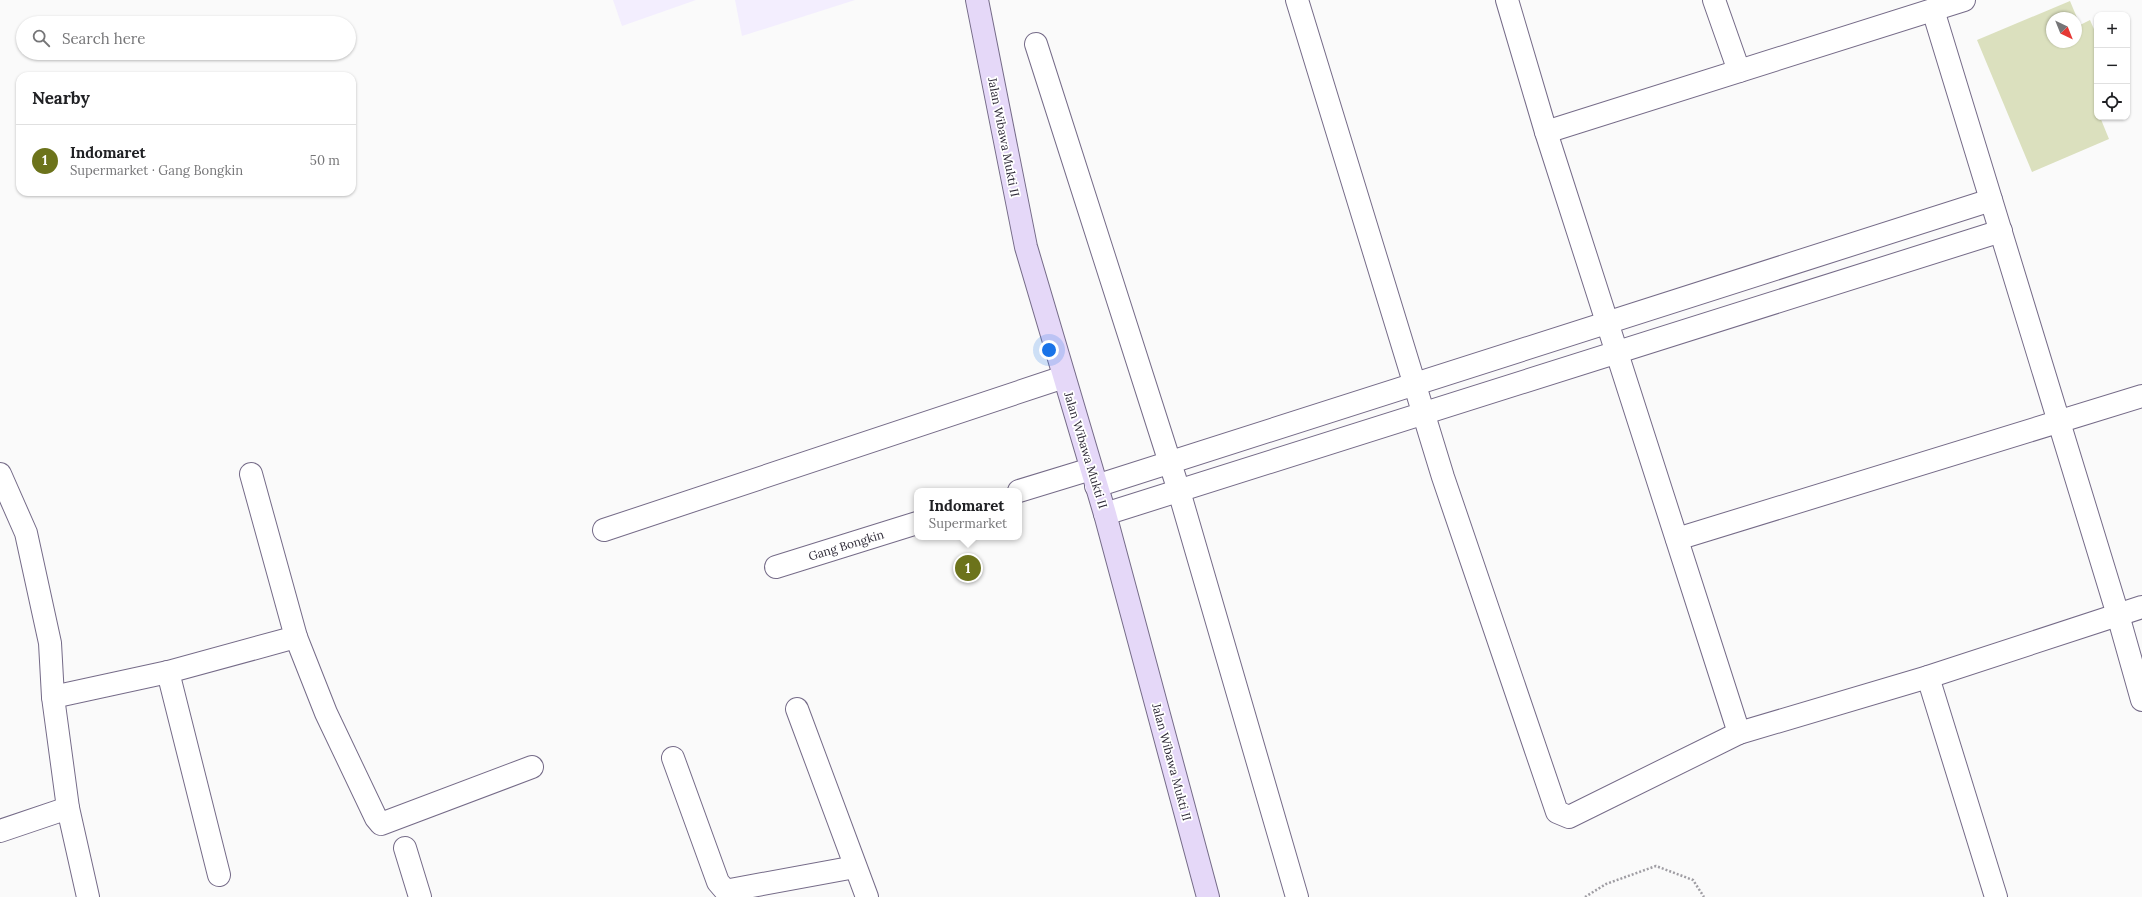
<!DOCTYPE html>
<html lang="en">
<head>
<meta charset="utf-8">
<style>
  :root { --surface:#fff; --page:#f6f6f6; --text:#202124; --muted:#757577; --line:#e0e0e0; --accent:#6c731b }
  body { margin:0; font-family:Lora,serif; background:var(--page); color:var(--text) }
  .controls { position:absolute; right:12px; top:12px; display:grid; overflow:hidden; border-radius:8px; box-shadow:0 1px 3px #0004 }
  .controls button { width:36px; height:36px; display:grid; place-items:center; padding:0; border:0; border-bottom:1px solid var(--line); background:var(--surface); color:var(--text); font:20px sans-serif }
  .compass { position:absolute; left:2046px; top:12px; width:36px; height:36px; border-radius:50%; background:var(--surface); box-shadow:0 1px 3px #0004; rotate:137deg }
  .you { position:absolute; left:1049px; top:350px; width:14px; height:14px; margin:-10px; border:3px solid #fff; border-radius:50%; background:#1a73e8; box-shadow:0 0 0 6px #1a73e833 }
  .badge { display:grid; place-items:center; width:26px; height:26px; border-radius:50%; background:var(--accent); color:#fff; font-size:13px; font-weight:700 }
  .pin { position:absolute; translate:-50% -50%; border:2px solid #fff; box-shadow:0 1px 4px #0006 }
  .popup { position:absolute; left:914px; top:488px; width:108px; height:52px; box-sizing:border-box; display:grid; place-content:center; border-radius:8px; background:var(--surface); filter:drop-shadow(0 1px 3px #0005); font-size:13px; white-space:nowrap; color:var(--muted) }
  .popup b { font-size:15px; color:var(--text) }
  .popup::after { content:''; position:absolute; left:50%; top:100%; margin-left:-8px; border:8px solid transparent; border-top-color:var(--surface) }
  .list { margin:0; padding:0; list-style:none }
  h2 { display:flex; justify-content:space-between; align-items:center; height:52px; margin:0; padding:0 16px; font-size:17px }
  h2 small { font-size:13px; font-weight:400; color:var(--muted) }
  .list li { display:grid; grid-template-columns:26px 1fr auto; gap:12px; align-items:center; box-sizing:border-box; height:72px; padding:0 16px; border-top:1px solid var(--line) }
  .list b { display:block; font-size:15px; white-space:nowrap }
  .list p { margin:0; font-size:13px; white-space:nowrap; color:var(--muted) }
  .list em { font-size:13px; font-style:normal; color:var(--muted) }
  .icon { flex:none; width:22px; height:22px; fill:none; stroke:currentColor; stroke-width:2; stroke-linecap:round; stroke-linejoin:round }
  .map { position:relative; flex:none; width:2142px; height:897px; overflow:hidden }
  .search { position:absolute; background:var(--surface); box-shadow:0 1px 3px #0004; left:16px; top:16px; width:340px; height:44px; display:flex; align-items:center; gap:10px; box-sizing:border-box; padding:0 14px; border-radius:22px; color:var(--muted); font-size:15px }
  .panel { position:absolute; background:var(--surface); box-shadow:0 1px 3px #0004; left:16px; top:72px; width:340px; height:124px; border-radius:12px }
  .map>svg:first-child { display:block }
  .built { fill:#f3eefe }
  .building { fill:#dbe0be; fill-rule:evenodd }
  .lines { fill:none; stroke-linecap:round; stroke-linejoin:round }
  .minor-casing { stroke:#756b88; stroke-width:24 }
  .secondary-casing { stroke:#756b88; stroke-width:24 }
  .path { stroke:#9f9da3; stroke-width:2.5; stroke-dasharray:2 2; stroke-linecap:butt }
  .minor { stroke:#fff; stroke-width:22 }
  .secondary { stroke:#e5d8f8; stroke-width:22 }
  .labels { text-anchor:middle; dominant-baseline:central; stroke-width:3.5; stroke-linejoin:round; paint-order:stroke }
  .street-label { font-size:12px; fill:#2e2a37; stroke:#fff }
</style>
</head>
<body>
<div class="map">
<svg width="2142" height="897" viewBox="0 0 2142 897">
  <rect width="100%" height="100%" fill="#fafafa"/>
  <g class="built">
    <path d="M613,0H696L622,26Z"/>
    <path d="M735,0H855L742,36Z"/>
  </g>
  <path class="building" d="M2070,1L2080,25L2090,20L2097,36V117H2100L2109,139L2032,172L1977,40ZM2052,18H2076V42H2052Z"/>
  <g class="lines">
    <defs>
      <g id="minor">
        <path d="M1297,0L1443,477L1557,812L1569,817L1739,733L1928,677L2142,607"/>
        <path d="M1507,0L1546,132L1739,733"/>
        <path d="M1714,0L1739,71"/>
        <path d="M1933,10L2118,615L2142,700"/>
        <path d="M1036,44L1179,491L1297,897"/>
        <path d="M1546,132L1964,0"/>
        <path d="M0,474L26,533L50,643L53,697L68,808L88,897"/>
        <path d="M1096,486L1991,200"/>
        <path d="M1019,491L1091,469"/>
        <path d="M1105,514L2001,231"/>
        <path d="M604,530L1064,377"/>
        <path d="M1677,539L2142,396"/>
        <path d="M776,567L917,523"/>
        <path d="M296,637L326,713L376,818L381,824L532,767"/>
        <path d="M168,672L219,875"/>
        <path d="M1928,677L1996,897"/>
        <path d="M53,697L168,672L296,637L251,474"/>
        <path d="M797,709L867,897"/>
        <path d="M673,758L718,882L724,889L730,890L855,867"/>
        <path d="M0,831L68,808"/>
        <path d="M405,848L420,897"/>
      </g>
      <path id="secondary" d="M977,0L1026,247L1105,514L1208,897"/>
    </defs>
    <use href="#minor" class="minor-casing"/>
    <use href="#secondary" class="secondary-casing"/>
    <path class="path" d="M1585,897L1606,884L1656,866L1693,880L1704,897"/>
    <use href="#minor" class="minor"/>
    <use href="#secondary" class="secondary"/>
  </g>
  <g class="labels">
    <g class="street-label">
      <text transform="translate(1004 137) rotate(79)">Jalan Wibawa Mukti II</text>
      <text transform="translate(1086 450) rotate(73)">Jalan Wibawa Mukti II</text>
      <text transform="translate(846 545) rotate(-17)">Gang Bongkin</text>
      <text transform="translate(1172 762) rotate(75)">Jalan Wibawa Mukti II</text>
    </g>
  </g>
</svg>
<div class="controls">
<button>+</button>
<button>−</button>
<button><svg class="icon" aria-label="locate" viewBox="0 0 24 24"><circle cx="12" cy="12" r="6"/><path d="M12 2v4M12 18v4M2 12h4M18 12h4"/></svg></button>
</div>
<svg class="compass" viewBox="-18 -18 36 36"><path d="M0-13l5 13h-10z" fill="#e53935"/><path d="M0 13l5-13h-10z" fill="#757577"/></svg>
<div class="you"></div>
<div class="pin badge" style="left:968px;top:568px">1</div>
<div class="popup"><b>Indomaret</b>Supermarket</div>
<div class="search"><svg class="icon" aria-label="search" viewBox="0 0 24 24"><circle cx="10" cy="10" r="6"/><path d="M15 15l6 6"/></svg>Search here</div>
<section class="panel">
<h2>Nearby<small></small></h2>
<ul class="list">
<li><span class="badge">1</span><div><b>Indomaret</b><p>Supermarket · Gang Bongkin</p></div><em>50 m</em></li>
</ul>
</section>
</div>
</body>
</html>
